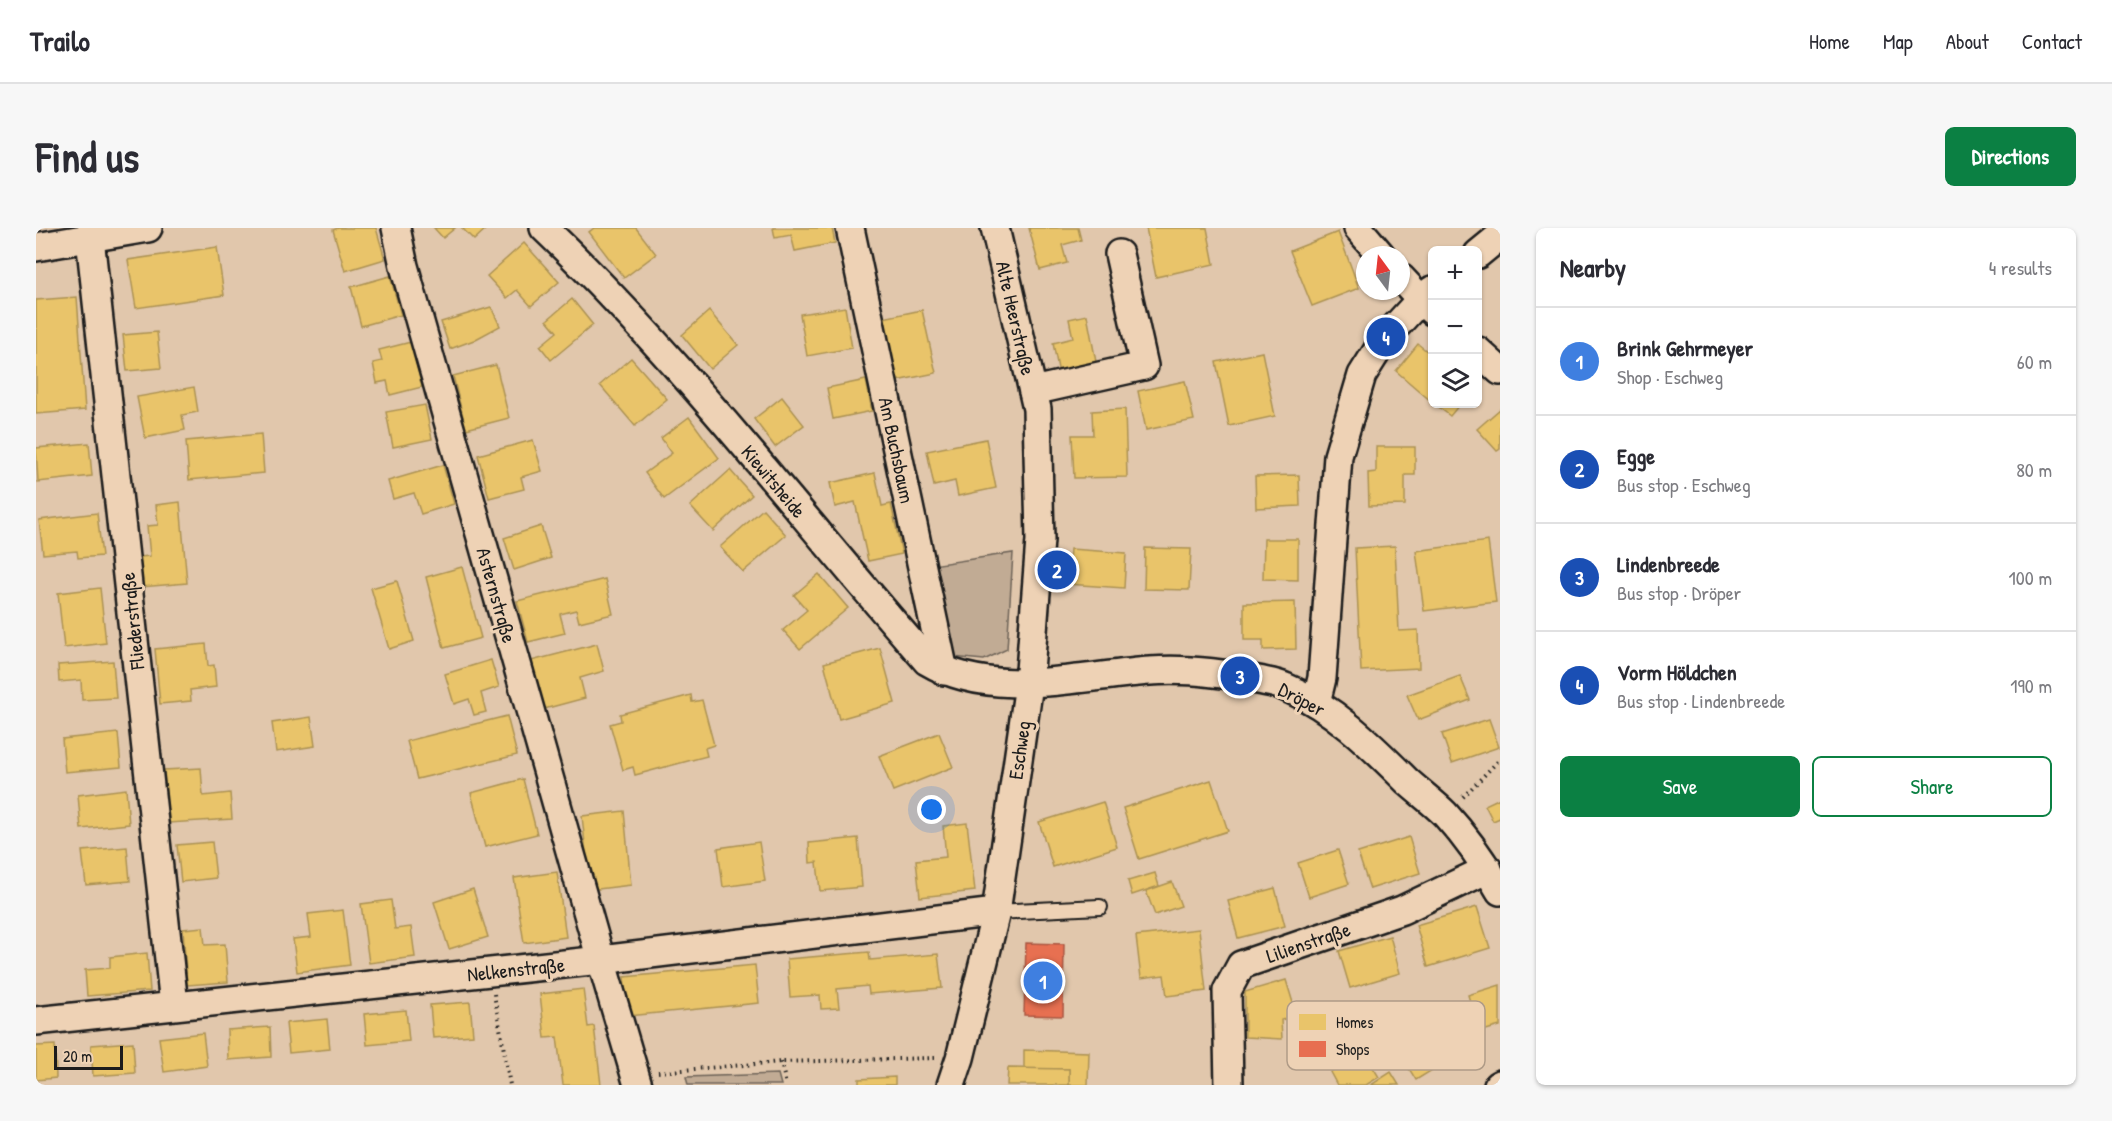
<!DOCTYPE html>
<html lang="en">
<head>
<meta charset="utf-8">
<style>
  :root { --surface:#fff; --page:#f7f7f7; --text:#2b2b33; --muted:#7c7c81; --line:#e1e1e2; --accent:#0b8043 }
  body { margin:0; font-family:"Patrick Hand",sans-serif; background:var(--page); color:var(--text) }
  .controls { position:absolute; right:18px; top:18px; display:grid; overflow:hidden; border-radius:9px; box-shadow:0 2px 4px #0004 }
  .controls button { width:54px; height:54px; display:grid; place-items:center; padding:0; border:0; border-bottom:2px solid var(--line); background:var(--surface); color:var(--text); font:30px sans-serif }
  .compass { position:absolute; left:1320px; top:18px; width:54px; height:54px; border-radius:50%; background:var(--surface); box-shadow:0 2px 4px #0004; rotate:345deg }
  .scale { position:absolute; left:18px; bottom:15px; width:69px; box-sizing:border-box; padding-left:6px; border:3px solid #1c1c1c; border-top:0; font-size:16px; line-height:21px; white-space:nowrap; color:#1c1c1c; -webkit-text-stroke:4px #eed2b5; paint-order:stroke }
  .you { position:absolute; left:896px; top:582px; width:21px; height:21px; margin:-15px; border:4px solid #fff; border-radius:50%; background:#1a73e8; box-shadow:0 0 0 9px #1a73e833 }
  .badge { display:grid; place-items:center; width:39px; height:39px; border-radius:50%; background:var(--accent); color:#fff; font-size:20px; font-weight:700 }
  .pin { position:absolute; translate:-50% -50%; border:3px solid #fff; box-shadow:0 2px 6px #0006 }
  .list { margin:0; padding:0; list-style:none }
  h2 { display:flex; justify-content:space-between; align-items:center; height:78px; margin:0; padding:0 24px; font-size:26px }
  h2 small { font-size:20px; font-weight:400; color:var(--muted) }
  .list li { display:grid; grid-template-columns:39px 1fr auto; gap:18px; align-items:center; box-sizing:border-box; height:108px; padding:0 24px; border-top:2px solid var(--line) }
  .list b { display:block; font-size:22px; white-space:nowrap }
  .list p { margin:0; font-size:20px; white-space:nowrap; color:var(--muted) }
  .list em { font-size:20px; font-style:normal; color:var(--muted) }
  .actions { display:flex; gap:12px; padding:18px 24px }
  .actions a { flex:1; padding:14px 0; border:2px solid var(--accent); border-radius:9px; text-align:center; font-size:21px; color:var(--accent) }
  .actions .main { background:var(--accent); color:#fff }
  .icon { flex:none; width:33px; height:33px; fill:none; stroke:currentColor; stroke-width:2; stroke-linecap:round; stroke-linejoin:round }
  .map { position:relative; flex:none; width:1464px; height:857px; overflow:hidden; border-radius:9px }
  header { display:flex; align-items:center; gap:36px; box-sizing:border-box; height:84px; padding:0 30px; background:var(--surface); border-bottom:2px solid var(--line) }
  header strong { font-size:28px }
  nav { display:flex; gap:33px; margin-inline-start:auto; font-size:21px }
  .intro { display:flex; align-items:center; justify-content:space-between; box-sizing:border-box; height:144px; padding:0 36px }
  h1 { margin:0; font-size:42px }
  .button { padding:15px 27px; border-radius:9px; background:var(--accent); color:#fff; font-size:21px; font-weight:700 }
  main { display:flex; gap:36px; padding:0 36px }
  aside { flex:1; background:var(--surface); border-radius:9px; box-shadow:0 2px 4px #0004 }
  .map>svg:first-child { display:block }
  .green { fill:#c1ab94; stroke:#6e6458; stroke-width:1.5 }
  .homes { fill:#e9c46a; stroke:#ac9253; stroke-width:1.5 }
  .shops { fill:#e76f51; stroke:#aa5641; stroke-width:1.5 }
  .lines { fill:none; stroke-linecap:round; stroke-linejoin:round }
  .service-casing { stroke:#1c1c1c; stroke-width:18 }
  .minor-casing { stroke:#1c1c1c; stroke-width:32 }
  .path { stroke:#1c1c1c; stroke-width:4; stroke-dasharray:1.5 4.5; stroke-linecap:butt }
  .service { stroke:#eed2b5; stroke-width:14 }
  .minor { stroke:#eed2b5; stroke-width:27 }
  .labels { text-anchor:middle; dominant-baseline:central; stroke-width:6; stroke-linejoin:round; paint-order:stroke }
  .street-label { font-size:20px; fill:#1c1c1c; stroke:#eed2b5 }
  .key { fill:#eed2b5; stroke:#af9b87; stroke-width:1.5 }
  .key-label { font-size:16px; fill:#1c1c1c }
</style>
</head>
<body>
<header>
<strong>Trailo</strong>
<nav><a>Home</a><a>Map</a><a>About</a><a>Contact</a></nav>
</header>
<div class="intro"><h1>Find us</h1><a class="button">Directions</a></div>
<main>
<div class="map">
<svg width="1464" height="857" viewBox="0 0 1464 857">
  <rect width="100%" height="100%" fill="#e1c7ac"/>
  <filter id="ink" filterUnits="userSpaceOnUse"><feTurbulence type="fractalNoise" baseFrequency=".0167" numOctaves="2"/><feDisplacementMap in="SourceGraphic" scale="12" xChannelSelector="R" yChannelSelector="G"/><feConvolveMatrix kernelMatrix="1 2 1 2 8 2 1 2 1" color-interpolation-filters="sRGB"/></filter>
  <g filter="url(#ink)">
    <g class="green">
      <path d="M977,325L971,421L948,432L916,429L896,337Z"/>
      <path d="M742,846L745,857H652L650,849Z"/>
    </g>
    <g class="homes">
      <path d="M302,0H340L349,31L309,43L297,2Z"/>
      <path d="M398,0H419L407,10Z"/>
      <path d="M426,0H451L438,12Z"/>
      <path d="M558,0H600L620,26L588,50L553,4Z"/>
      <path d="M737,0H796L799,15L759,23L755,7L739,10Z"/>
      <path d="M993,0H1042L1045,12L1026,17L1031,35L1004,42Z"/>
      <path d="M1110,0H1171L1178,36L1120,49Z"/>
      <path d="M1302,4L1323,60L1276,78L1254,23Z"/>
      <path d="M488,15L523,54L495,78L481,62L471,70L451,48Z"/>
      <path d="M181,19L188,67L100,80L92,32Z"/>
      <path d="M354,48L365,87L325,98L315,59Z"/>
      <path d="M41,69L49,182L0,186V72Z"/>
      <path d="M536,71L557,97L515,132L504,118L521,104L511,92Z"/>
      <path d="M455,79L464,98L438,112L414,121L405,94Z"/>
      <path d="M809,79L816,120L771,128L764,86Z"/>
      <path d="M886,82L900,145L860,153L847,90Z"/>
      <path d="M673,83L702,117L674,141L646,107Z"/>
      <path d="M1051,87L1061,139L1023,146L1017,115L1037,110L1033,91Z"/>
      <path d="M121,104L125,140L91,143L87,107Z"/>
      <path d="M375,114L386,159L354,167L351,153L341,155L337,135L346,133L343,122Z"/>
      <path d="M1382,116L1392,124L1396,119V174L1360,143Z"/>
      <path d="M1226,124L1239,188L1193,198L1180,134Z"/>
      <path d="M595,130L631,171L599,198L564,157Z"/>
      <path d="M460,137L473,190L430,201L417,148Z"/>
      <path d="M830,152L836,183L797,191L791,160Z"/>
      <path d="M1149,153L1158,192L1110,202L1102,163Z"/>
      <path d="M158,159L162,184L146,187L149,202L109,210L101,169Z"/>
      <path d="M746,169L768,197L739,219L718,191Z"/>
      <path d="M1399,176H1424L1414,188Z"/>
      <path d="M389,177L396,211L357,219L350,184Z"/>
      <path d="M1089,181L1091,249L1038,250L1036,207H1057L1056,183Z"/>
      <path d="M1464,181V221L1461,223L1441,201Z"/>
      <path d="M653,189L683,230L628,271L609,245L636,225L625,210Z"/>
      <path d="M225,206L228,245L153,252L150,213Z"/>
      <path d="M950,211L960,260L922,268L919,253L898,258L891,223Z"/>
      <path d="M497,212L506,243L485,249L488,261L453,270L442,227Z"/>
      <path d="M53,215L56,248L2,254L0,220Z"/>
      <path d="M1340,219H1379V247H1369V277L1333,278L1332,245L1340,244Z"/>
      <path d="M407,237L418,276L385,286L378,265L357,271L352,253Z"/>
      <path d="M694,242L716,267L677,303L654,278Z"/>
      <path d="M839,245L846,278L855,276L866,326L832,333L819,274L799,279L794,255Z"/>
      <path d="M1263,247L1264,278L1220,280L1219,248Z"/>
      <path d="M144,274L151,355L105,359L103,329L114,328L111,298L122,297L120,277Z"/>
      <path d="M727,281L750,307L707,344L684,319Z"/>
      <path d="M61,285L66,328L42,330L41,323L7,326L3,292Z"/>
      <path d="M505,298L515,330L478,342L468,310Z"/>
      <path d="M1228,311H1262V352L1227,351Z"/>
      <path d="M1452,313L1460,374L1388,383L1380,323Z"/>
      <path d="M1359,318L1363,403L1382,402L1383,440L1325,443L1319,320Z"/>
      <path d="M1109,320L1155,321L1153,362L1108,361Z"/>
      <path d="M1034,321L1090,325L1088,360L1031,356Z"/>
      <path d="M426,339L445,410L408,420L390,349Z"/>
      <path d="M783,346L812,380L764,421L747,402L771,382L758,367Z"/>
      <path d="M569,351L577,386L543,394L540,382L524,386L529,405L492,414L481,373Z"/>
      <path d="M361,353L378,413L353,421L335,360Z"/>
      <path d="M64,360L70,415L28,420L22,365Z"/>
      <path d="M1259,374L1260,421L1227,422V412H1208V375Z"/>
      <path d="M170,416L172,438L178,437L180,459L154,462L155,473L124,476L119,421Z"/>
      <path d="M561,416L568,443L544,450L549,470L508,481L495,433Z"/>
      <path d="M844,420L859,475L803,491L788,435Z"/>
      <path d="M455,432L463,459L445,465L450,484L438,487L433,471L418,476L409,446Z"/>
      <path d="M77,433L80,470L46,472L45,452L23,454L22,437Z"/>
      <path d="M1424,448L1434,472L1382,492L1371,467Z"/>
      <path d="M655,467L656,474L666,472L678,517L669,520L671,528L599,547L597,539L587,542L574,496L585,493L584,486Z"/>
      <path d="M471,488L481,527L381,551L371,513Z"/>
      <path d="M275,489L279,518L240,524L236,495Z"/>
      <path d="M1453,491L1463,519L1416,535L1406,506Z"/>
      <path d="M82,505L85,539L29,544L26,511Z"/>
      <path d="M903,505L917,539L857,563L843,528Z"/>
      <path d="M165,540L167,568L194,565L196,591L132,595L128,542Z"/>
      <path d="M487,551L501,606L449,619L435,565Z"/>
      <path d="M1175,552L1192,603L1103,631L1087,580Z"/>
      <path d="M90,561L93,596L45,601L42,567Z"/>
      <path d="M1464,570V590L1457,593L1449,577Z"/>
      <path d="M1067,574L1081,619L1017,639L1003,594Z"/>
      <path d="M588,583L595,657L554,662L546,588Z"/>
      <path d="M931,595L939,663L884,669L880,632L910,629L907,598Z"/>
      <path d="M1373,609L1384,645L1334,661L1322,625Z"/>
      <path d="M822,610L826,659L784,663L781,634L774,635L773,615Z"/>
      <path d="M176,614L180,650L145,654L141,617Z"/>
      <path d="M723,614L729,653L687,659L682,620Z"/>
      <path d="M91,619L94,653L50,657L46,623Z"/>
      <path d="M1302,622L1313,656L1273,669L1262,635Z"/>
      <path d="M521,644L530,709L488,715L478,650Z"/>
      <path d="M1119,645L1123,658L1096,667L1092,653Z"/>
      <path d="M1136,654L1145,678L1119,687L1110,663Z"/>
      <path d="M1239,660L1249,698L1202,710L1192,673Z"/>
      <path d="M437,661L452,709L413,721L398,674Z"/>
      <path d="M355,672L359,701L375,699L379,729L333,735L325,676Z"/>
      <path d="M1441,679L1454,720L1392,739L1380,697Z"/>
      <path d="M307,682L314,737L261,744L257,711L275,709L272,686Z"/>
      <path d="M167,699L169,717L189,716L192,754L151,757L147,701Z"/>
      <path d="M1163,701L1170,763L1131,768L1128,747L1105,750L1100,708Z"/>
      <path d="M1354,708L1364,745L1314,760L1303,723Z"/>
      <path d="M833,724L834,732L902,726L906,760L833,766L832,758L801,761L803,780L785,781L784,767L754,769L751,731Z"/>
      <path d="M111,725L114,763L51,768L49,742L74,740V729Z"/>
      <path d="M719,737L723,775L592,788L588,749Z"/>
      <path d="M1250,752L1261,788L1245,792L1246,811L1209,809V764Z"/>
      <path d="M1464,757V798L1443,804L1432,767Z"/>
      <path d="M547,761L552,799L558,798L565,857H527L521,809L509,810L504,766Z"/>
      <path d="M434,774L437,807L397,810L394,777Z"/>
      <path d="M370,782L373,813L331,817L328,786Z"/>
      <path d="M1398,787L1422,826L1380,852L1356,813Z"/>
      <path d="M291,791L294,821L253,825L250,795Z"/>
      <path d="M234,799L235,829L192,832L191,802Z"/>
      <path d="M167,805L171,838L128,844L123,810Z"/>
      <path d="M97,814L99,845L57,848L55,817Z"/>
      <path d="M19,817L20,850L0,852V818Z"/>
      <path d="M988,822L1053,824L1052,857H1033V841H988Z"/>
      <path d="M1327,823L1343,849L1330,857H1301L1294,844Z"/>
      <path d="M972,840L1033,841V857H971Z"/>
      <path d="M1355,844L1363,857H1335Z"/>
      <path d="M859,849V857H823V851Z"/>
    </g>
    <path class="shops" d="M990,715L1028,716L1027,788L988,787Z"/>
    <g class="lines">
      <defs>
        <path id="service" d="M960,684L1064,679"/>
        <g id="minor">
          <path d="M360,0L368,38L565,732L602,857"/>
          <path d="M508,0C647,133 764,288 891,433C956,472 1043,448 1114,443C1150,440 1187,445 1222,452C1231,454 1241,455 1249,459C1297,479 1335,517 1371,553C1383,564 1397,574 1409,586C1430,609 1449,636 1464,663"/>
          <path d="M814,0L908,443"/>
          <path d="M1322,0L1345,27"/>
          <path d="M54,10L138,777"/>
          <path d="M0,19L112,0"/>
          <path d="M1442,26L1464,8"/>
          <path d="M1365,50L1396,83"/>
          <path d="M1442,123L1464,143"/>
          <path d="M997,163L1108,138L1083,26"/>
          <path d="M1280,475L1286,450L1302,228L1326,147L1350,109L1384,72L1396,62"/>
          <path d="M0,793L565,732L960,684"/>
          <path d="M915,857L924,830L960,684L993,456L1004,312L1001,181L959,0"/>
          <path d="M1193,857L1191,763L1205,737L1366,682L1452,641"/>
          <path d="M1462,857L1464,856"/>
        </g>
      </defs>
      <use href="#service" class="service-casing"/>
      <use href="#minor" class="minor-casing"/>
      <g class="path">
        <path d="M1427,569L1464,531"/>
        <path d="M458,766L474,857"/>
        <path d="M745,834L750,857"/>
        <path d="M622,844L745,834L899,830"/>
      </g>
      <use href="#service" class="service"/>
      <use href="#minor" class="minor"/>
    </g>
  </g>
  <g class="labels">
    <g class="street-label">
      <text transform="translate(980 90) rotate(77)">Alte Heerstraße</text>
      <text transform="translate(861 222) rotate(78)">Am Buchsbaum</text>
      <text transform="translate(738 253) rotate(50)">Kiewitsheide</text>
      <text transform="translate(461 367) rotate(74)">Asternstraße</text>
      <text transform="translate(96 393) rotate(-96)">Fliederstraße</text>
      <text transform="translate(1266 471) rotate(28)">Dröper</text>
      <text transform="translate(983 522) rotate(-82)">Eschweg</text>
      <text transform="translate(1272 714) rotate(-19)">Lilienstraße</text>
      <text transform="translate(480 741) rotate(-6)">Nelkenstraße</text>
    </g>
  </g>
  <rect x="1251" y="773" width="198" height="69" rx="9" class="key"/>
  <rect x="1263" y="786" width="27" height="16" fill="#e9c46a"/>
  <rect x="1263" y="813" width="27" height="16" fill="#e76f51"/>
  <g class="key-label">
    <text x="1300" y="800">Homes</text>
    <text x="1300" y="827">Shops</text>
  </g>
</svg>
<div class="controls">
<button>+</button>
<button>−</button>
<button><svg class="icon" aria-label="layers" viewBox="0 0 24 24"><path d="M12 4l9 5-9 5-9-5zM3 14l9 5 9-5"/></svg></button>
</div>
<svg class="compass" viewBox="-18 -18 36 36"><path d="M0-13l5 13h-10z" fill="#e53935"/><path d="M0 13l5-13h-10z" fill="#7c7c81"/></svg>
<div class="scale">20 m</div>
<div class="you"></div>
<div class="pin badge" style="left:1007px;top:753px;background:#3f7fe0">1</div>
<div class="pin badge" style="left:1021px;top:342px;background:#1a4fb4">2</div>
<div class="pin badge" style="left:1204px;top:448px;background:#1a4fb4">3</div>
<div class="pin badge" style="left:1350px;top:109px;background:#1a4fb4">4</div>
</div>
<aside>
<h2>Nearby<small>4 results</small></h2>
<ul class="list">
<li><span class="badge" style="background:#3f7fe0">1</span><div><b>Brink Gehrmeyer</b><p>Shop · Eschweg</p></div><em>60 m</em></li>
<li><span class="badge" style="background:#1a4fb4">2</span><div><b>Egge</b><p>Bus stop · Eschweg</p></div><em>80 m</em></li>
<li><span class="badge" style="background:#1a4fb4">3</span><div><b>Lindenbreede</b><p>Bus stop · Dröper</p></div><em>100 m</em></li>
<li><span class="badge" style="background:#1a4fb4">4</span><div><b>Vorm Höldchen</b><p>Bus stop · Lindenbreede</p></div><em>190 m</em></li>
</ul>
<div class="actions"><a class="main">Save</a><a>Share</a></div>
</aside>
</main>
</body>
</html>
